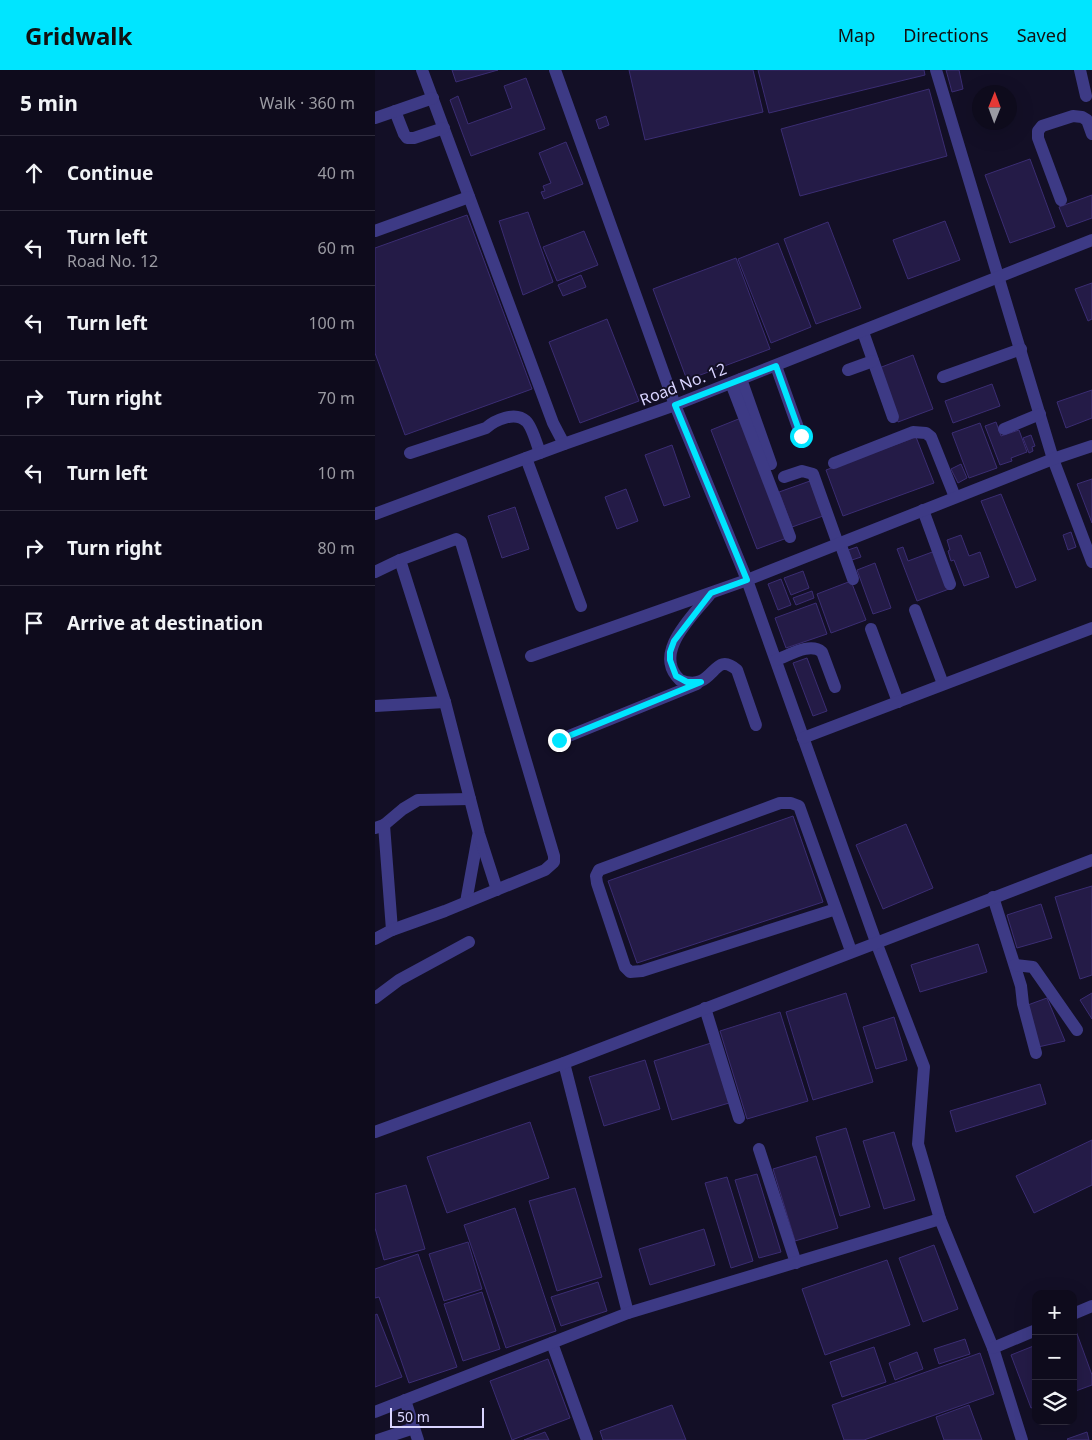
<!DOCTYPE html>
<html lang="en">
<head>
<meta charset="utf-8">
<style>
  :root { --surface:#0e0b1c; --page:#171425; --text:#f1f3f6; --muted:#9b9ba3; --line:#2e2b3b; --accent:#00e5ff }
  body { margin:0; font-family:"Noto Sans",sans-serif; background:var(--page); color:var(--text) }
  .controls { position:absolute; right:15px; bottom:15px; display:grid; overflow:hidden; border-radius:10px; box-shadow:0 5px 20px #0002 }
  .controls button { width:45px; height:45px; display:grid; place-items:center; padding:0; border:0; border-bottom:1px solid var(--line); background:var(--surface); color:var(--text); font:25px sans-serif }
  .compass { position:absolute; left:597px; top:15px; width:45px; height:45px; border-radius:50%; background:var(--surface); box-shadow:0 5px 20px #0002; rotate:1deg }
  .scale { position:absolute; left:15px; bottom:12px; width:94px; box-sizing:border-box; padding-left:5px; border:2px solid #d9d4ff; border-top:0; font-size:14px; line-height:18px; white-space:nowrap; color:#d9d4ff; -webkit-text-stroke:4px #130f26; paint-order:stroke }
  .stop { position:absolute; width:15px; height:15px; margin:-11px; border:4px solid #00e5ff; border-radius:50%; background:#fff }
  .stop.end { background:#00e5ff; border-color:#fff; box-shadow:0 1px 5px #0008 }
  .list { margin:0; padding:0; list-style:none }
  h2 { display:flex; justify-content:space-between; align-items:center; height:65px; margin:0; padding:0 20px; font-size:21px }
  h2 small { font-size:16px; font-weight:400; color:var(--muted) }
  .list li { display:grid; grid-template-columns:32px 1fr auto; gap:15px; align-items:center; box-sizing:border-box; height:75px; padding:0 20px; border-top:1px solid var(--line) }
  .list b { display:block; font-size:19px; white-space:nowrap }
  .list p { margin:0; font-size:16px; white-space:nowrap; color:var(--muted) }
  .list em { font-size:16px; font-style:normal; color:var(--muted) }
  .icon { flex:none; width:28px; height:28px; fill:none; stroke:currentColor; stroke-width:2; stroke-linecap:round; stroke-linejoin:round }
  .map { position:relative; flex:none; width:717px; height:1370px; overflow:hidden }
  header { display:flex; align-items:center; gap:30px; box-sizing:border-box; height:70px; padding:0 25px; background:var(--accent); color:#111 }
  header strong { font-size:24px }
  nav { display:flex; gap:28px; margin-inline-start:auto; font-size:18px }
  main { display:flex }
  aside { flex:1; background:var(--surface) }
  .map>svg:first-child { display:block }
  .building { fill:#241b47; stroke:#3b2d73 }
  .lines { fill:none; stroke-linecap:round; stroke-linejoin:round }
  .minor { stroke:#3d3a85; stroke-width:12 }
  .route { stroke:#00e5ff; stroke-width:6 }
  .labels { text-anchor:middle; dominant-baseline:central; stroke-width:4; stroke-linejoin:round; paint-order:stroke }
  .street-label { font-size:16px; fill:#d9d4ff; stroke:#130f26 }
</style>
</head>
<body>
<header>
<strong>Gridwalk</strong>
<nav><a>Map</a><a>Directions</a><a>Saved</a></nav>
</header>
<main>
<aside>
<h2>5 min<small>Walk · 360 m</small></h2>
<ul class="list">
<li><svg class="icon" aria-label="ahead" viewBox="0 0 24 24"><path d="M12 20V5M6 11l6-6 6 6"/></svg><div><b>Continue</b></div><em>40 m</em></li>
<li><svg class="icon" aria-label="left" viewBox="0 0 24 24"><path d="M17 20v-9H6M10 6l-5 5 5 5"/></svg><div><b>Turn left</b><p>Road No. 12</p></div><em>60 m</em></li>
<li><svg class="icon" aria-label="left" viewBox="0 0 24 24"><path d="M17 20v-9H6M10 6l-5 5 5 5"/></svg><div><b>Turn left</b></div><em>100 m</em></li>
<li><svg class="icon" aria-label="right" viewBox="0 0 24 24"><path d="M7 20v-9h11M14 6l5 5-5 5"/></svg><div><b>Turn right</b></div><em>70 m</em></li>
<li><svg class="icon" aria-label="left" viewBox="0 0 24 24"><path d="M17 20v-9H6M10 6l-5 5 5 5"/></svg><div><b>Turn left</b></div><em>10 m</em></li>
<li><svg class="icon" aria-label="right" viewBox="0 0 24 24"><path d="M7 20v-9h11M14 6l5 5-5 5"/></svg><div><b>Turn right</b></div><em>80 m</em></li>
<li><svg class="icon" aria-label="arrive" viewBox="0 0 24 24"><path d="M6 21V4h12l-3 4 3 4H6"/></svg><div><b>Arrive at destination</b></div></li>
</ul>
</aside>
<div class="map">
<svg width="717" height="1370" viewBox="0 0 717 1370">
  <rect width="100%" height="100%" fill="#130f26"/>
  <g class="building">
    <path d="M77,0H123L81,12Z"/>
    <path d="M254,0H378L388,42L270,70Z"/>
    <path d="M383,0H549L550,5L394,43Z"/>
    <path d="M571,0H584L588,19L577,22Z"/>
    <path d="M151,8L170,59L96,86L75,30L83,26L93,54L137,38L129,16Z"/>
    <path d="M554,19L572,86L425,126L406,59Z"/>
    <path d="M231,46L234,55L224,59L221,50Z"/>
    <path d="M191,72L208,114L169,129L166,122L170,121L168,116L176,113L164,83Z"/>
    <path d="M655,89L680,157L635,173L610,105Z"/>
    <path d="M717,125V148L692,157L684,137Z"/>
    <path d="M153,142L178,212L148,225L124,151Z"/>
    <path d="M92,145L157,319L30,365L0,283V178Z"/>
    <path d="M570,151L585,190L533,209L518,170Z"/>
    <path d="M453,152L486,238L441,254L409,169Z"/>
    <path d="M209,161L223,195L182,211L168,177Z"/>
    <path d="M403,173L436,257L396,273L363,189Z"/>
    <path d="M361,188L395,279L312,310L278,219Z"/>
    <path d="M206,205L211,217L188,226L183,215Z"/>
    <path d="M717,213V249L713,251L700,219Z"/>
    <path d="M232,249L264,331L205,353L174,272Z"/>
    <path d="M538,285L558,339L523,352L504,298Z"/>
    <path d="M617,314L625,336L578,353L570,331Z"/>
    <path d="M717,320V348L691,358L682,332Z"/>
    <path d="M366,348L412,468L382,479L336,360Z"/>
    <path d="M621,352L626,366L644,360L652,382L636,388L637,391L625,395L610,356Z"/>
    <path d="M605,353L622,398L594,408L577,363Z"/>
    <path d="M656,365L660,376L657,377L658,381L654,383L648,368Z"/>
    <path d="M541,367L559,413L468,446L451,400Z"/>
    <path d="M297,375L315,427L289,436L270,385Z"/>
    <path d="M586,394L592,408L583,413L576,399Z"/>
    <path d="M717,409V453L702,414Z"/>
    <path d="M435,411L448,446L417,457L404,422Z"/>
    <path d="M251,419L263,451L242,459L230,427Z"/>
    <path d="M626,424L661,510L641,518L606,431Z"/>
    <path d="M140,437L154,479L127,488L113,446Z"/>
    <path d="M696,462L701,477L693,480L688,465Z"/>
    <path d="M586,465L594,486L605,482L614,507L589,516L579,490L576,491L573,481L575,480L572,470Z"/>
    <path d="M482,477L486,487L477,490L473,480Z"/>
    <path d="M528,477L533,491L560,481L574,519L542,531L522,479Z"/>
    <path d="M500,493L516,538L498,544L482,500Z"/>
    <path d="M428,501L434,518L416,525L409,508Z"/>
    <path d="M406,509L416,535L403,540L393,514Z"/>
    <path d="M476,511L491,550L456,563L442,524Z"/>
    <path d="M437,521L439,528L421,535L418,528Z"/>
    <path d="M441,533L452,564L411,578L400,548Z"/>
    <path d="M432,588L452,641L438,646L418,593Z"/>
    <path d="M418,746L448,832L262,893L233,811Z"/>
    <path d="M531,754L558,818L508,839L481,775Z"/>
    <path d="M717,816V905L705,909L680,827Z"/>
    <path d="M666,834L677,868L642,878L632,845Z"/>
    <path d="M603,874L612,902L545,922L536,895Z"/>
    <path d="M471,923L498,1012L438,1030L411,942Z"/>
    <path d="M717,923V949L705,930Z"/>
    <path d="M672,928L690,971L663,977L650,936Z"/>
    <path d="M405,942L433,1031L372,1049L345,961Z"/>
    <path d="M519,947L532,990L501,999L488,957Z"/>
    <path d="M336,973L354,1033L297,1050L279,991Z"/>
    <path d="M270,990L285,1039L229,1056L214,1007Z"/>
    <path d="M665,1014L671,1034L581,1062L575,1041Z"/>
    <path d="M155,1052L174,1108L72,1143L52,1087Z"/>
    <path d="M471,1058L495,1137L465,1146L441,1067Z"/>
    <path d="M519,1062L540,1130L509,1139L488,1071Z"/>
    <path d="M717,1070V1115L659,1143L641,1106Z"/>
    <path d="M441,1086L463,1158L420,1171L398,1099Z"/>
    <path d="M382,1104L406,1182L384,1188L360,1110Z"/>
    <path d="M352,1107L378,1191L356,1198L330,1113Z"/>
    <path d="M31,1115L50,1179L9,1190L0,1158V1124Z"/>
    <path d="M200,1118L227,1207L182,1221L154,1131Z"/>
    <path d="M140,1138L181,1261L131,1278L89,1155Z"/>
    <path d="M329,1159L340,1195L275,1215L264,1179Z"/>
    <path d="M93,1172L107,1219L69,1231L54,1184Z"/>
    <path d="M559,1175L583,1239L548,1252L524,1188Z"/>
    <path d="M43,1184L82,1297L34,1313L4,1227L0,1228V1199Z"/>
    <path d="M512,1190L535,1255L450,1285L427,1219Z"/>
    <path d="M223,1212L232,1241L186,1256L176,1227Z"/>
    <path d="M107,1222L125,1279L88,1291L69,1234Z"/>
    <path d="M2,1244L27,1307L0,1317V1245Z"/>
    <path d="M698,1261H701L717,1305V1315L698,1322Z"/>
    <path d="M590,1269L595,1284L564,1294L559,1279Z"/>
    <path d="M661,1275V1336L656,1338L636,1285Z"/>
    <path d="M499,1277L511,1312L467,1327L455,1292Z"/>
    <path d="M542,1282L548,1299L520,1310L514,1293Z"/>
    <path d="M605,1283L619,1324L489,1370H469L457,1335Z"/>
    <path d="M173,1289L195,1348L137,1370L115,1311Z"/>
    <path d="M297,1335L311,1370H228L225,1361Z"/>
    <path d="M594,1335L607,1370H569L561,1347Z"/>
    <path d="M170,1362L174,1370H149Z"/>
    <path d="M712,1362L714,1370H693L692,1369Z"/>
  </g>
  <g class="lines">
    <g class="minor">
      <path d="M47,0L178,353L189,374"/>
      <path d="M180,0L300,335L372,510L501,872L549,997L543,1074L565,1149L618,1278L647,1370"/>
      <path d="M561,0L678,389L717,492"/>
      <path d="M705,0L711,26"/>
      <path d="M20,41L29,64L32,68H39L69,58"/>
      <path d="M0,48L58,28"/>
      <path d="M686,130L663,68V61L667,56L698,46L707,47L712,50L717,64"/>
      <path d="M0,161L94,127"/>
      <path d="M488,262L518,347"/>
      <path d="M401,296L426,366"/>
      <path d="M473,300L498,291"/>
      <path d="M568,307L646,279"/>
      <path d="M366,309L396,394"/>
      <path d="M356,313L415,467"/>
      <path d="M629,359L665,344"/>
      <path d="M35,383L111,358C120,350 140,341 151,351C157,356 162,375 165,383"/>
      <path d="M151,388L206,536"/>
      <path d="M459,393L538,362L551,363L556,367L580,427"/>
      <path d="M409,407L427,401L438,404L463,474"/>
      <path d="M548,440L575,514"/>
      <path d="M0,444L189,374L300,335L717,170"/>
      <path d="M465,473L478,509"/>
      <path d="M0,502L25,490"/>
      <path d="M336,523C319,545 276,583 305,610C340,624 337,578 362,600L381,655"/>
      <path d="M540,540L568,614"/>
      <path d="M496,559L523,632"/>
      <path d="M156,586L372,510L678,389L717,376"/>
      <path d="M401,590C415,585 435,572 447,582L460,617"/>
      <path d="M0,636L70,632"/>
      <path d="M428,668L717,558"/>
      <path d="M184,670L322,614"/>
      <path d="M9,755L28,739L43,730L95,729"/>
      <path d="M0,758L9,755L17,860L0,869"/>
      <path d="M618,827L646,916L648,934L661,983"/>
      <path d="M91,832L103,766"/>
      <path d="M461,839L267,901L255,902L250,897L222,813L221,806L224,800L405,733H416L424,736L476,881"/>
      <path d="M17,860L70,841L170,800L179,792V786L86,472L81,469L25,490L70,632L104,764L122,820"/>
      <path d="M640,895L658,897L702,960"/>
      <path d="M0,928L24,910L94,872"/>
      <path d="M330,938L364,1048"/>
      <path d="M189,993L253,1243"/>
      <path d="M0,1062L189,993L717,790"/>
      <path d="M384,1079L421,1193"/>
      <path d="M698,1244L717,1236"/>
      <path d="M177,1273L212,1370"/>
      <path d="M618,1278L661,1260"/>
      <path d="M30,1330L43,1370"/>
      <path d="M0,1342L253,1243L565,1149"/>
      <path d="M3,1370L39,1358"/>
    </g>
  </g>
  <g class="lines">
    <path class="route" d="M184,670L326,612H312L301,606L295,590V582L299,571L336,523L372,510L300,335L401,296L426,366"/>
  </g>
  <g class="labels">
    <g class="street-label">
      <text transform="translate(308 314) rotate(-21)">Road No. 12</text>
    </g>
  </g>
</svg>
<div class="controls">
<button>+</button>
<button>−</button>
<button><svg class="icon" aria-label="layers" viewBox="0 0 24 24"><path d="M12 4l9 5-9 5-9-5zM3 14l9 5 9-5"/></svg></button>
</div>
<svg class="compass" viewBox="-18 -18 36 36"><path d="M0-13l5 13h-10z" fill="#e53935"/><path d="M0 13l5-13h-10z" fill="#9b9ba3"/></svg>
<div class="scale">50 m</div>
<div class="stop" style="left:426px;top:366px"></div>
<div class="stop end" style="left:184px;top:670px"></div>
</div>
</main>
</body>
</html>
